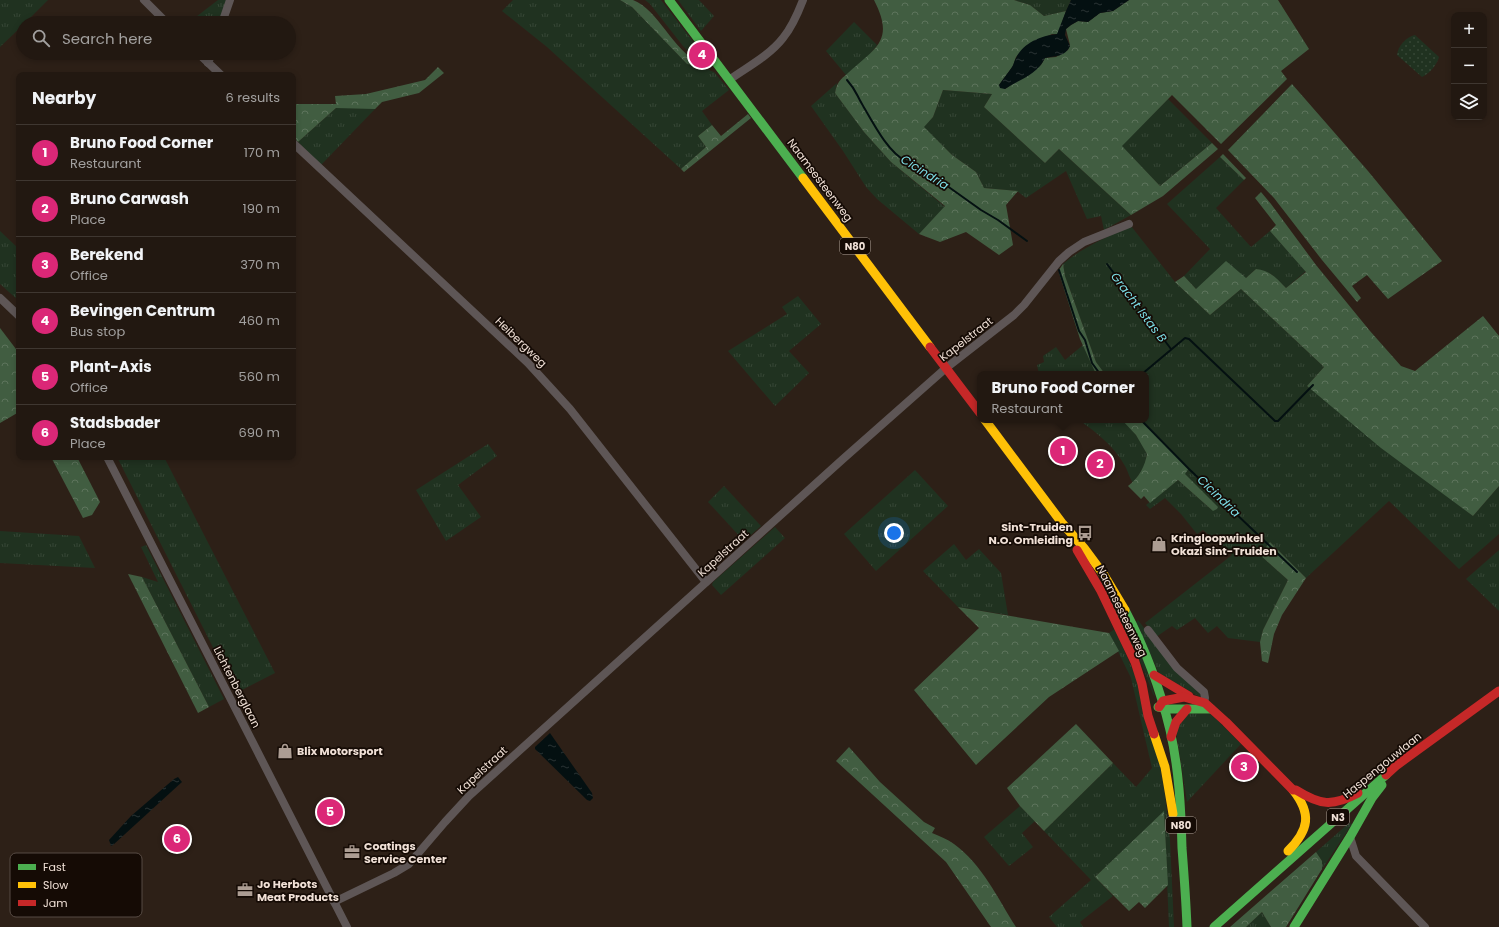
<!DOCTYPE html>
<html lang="en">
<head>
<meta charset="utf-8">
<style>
  :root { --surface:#221811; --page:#2a211a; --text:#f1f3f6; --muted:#a2a09f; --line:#3f3731; --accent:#db2777 }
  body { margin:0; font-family:Poppins,sans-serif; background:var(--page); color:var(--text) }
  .controls { position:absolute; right:12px; top:12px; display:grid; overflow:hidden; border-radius:8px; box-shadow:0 2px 6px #0003 }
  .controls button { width:36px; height:36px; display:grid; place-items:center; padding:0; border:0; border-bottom:1px solid var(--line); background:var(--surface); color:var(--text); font:20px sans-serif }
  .you { position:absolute; left:894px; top:533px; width:14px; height:14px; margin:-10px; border:3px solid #fff; border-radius:50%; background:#1a73e8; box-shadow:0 0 0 6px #1a73e833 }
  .badge { display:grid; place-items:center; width:26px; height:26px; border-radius:50%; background:var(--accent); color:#fff; font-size:13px; font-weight:700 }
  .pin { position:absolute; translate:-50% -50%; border:2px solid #fff; box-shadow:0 1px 4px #0006 }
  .popup { position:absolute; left:977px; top:371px; width:172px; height:52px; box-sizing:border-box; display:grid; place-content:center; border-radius:8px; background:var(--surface); filter:drop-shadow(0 1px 3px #0005); font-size:13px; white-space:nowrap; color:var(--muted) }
  .popup b { font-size:15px; color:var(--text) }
  .popup::after { content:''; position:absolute; left:50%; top:100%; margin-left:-8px; border:8px solid transparent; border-top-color:var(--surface) }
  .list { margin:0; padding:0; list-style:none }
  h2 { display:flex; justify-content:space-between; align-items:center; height:52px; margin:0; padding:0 16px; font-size:17px }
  h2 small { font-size:13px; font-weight:400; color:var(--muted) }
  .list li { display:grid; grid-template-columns:26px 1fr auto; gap:12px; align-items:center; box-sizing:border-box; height:56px; padding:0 16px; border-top:1px solid var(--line) }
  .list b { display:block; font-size:15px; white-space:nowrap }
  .list p { margin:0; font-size:13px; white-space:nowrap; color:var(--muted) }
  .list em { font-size:13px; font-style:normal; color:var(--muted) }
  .icon { flex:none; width:22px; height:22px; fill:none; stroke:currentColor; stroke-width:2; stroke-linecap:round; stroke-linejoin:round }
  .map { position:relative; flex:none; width:1499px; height:927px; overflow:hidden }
  .search { position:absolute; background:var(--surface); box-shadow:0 2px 6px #0003; left:16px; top:16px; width:280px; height:44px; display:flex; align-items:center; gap:10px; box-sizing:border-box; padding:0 14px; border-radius:22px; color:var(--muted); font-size:15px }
  .panel { position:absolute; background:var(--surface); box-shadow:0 2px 6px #0003; left:16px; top:72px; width:280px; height:388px; border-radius:8px }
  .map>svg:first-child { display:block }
  .grass { fill:url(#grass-tufts) }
  .forest { fill:url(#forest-crowns) }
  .park { fill:url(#park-dots) }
  .water { fill:url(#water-ripples) }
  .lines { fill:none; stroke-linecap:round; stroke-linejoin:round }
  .stream { stroke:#041011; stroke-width:2 }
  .street { stroke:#5e5656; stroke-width:8 }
  .fast { stroke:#4caf50; stroke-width:9 }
  .slow { stroke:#ffc107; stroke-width:9 }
  .jam { stroke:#c62828; stroke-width:9 }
  .labels { text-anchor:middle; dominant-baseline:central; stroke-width:3.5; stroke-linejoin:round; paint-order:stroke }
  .shield { fill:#150b05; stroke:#aea097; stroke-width:1 }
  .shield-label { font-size:10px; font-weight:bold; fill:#f0e0d6 }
  .street-label { font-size:11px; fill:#f0e0d6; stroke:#150b05 }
  .poi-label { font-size:11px; font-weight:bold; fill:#f0e0d6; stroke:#150b05; text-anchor:start }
  .water-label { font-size:12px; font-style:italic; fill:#7cdee6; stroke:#150b05 }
  .key { fill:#150b05; stroke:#574b44; stroke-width:1 }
  .key-label { font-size:11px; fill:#f0e0d6 }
</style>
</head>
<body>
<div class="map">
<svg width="1499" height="927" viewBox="0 0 1499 927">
  <defs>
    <pattern id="grass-tufts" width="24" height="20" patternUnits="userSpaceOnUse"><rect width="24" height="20" fill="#203220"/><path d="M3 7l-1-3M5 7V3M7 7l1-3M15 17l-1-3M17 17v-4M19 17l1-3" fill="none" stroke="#364635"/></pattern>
    <pattern id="forest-crowns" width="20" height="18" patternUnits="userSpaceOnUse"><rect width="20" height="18" fill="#415d41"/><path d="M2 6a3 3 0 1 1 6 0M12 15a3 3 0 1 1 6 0" fill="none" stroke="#5d745c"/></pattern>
    <pattern id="park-dots" width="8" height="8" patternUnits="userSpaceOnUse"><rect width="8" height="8" fill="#203220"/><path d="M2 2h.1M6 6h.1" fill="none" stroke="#364635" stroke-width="1.8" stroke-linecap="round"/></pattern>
    <pattern id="water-ripples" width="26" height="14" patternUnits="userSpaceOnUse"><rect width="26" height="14" fill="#041011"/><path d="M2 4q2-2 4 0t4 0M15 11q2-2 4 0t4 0" fill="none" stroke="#293233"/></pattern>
  </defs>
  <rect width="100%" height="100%" fill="#2d2017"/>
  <g class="grass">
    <path d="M0,0H48L25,23H23V25L0,47Z"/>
    <path d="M218,0H227L218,23H188Z"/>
    <path d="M513,0H620L632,7L687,64L701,67L714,72L729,90L702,111L712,125L698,136L706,147L681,169L547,47L502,11Z"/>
    <path d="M645,0H661L702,53L703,59L694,57L683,46L650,4Z"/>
    <path d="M678,0H699L714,16L701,31Z"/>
    <path d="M1014,0H1071L1066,11L1044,16L1030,5Z"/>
    <path d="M854,22L877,45L868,57L846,75L826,51Z"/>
    <path d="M837,83L835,93L864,132L891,162L945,207L919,234L877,199L866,187L843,151L811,106Z"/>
    <path d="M943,90L992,94L984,107L1045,163L1059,149L1131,215L1104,230L1101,216L1087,219L1066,171L1026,198L1017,191L984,188L976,172L952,155L923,127L933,117Z"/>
    <path d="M1168,99L1212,143L1160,186L1121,146Z"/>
    <path d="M336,108H376L321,165L298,142Z"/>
    <path d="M1220,157L1244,180L1216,208L1251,247L1270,231L1306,271L1286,288L1271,274L1256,269L1246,278L1196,289L1184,276L1210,249L1167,204Z"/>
    <path d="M1131,226L1175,282L1210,315L1241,289L1324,367L1307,386L1473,516L1499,486V534L1459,569L1389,501L1306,578L1270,542L1260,555L1288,580L1263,630L1260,642L1228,638L1217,626L1208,633L1195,618L1177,630L1172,626L1156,637L1145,623L1232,555L1203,530L1197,534L1181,514L1165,498L1150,509L1146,505L1178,480L1213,511L1184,474L1189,468L1142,420H1146V374H1105L1096,362L1065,276L1063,264C1083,247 1107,237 1131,226Z"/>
    <path d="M0,231L19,249V301L0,284Z"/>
    <path d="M798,296L821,324L789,351L809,373L775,406L728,351L787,314L782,307Z"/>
    <path d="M1083,345L1095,372V374H1039L1037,365L1044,362L1043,356L1056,347L1065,360Z"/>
    <path d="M1079,420H1122C1133,429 1141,441 1147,454L1145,466L1133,483C1129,477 1128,471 1125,466C1114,446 1097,433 1079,420Z"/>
    <path d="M488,444L497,456L458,485L481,517L446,541L416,490Z"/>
    <path d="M117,457H164L275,673L236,693Z"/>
    <path d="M915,470L948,506L876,571L844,534Z"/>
    <path d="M724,486L761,526L744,541L708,502Z"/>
    <path d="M775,527L785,538L721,595L712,585L713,582Z"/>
    <path d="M0,531L79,536L95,568L0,563Z"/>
    <path d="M954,544L966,560L979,549L1001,573L1008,615L958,607L923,571Z"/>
    <path d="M146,545L224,699L209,707L142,577L158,582L141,547Z"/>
    <path d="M1499,550V611L1466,579Z"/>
    <path d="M1112,591L1138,640L1155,697L1153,694L1136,650L1129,644L1106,595Z"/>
    <path d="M1138,620L1177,671L1201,694L1200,697L1159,673L1135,623Z"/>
    <path d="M1115,629L1137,680L1158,754L1165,795L1170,840L1174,927H1169L1164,812L1095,877L1113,896L1080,922L1083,927H1057L1049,917L1091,880L1044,831L1113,763L1136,787L1152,768L1131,678L1109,633Z"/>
    <path d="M1188,713L1211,714L1241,744L1187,802L1176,731Z"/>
    <path d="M1020,806L1035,821L1022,833L1033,847L1009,866L984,837Z"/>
    <path d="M1349,823L1352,824L1322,869V861L1316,852Z"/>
    <path d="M1262,912L1271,927H1246Z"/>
  </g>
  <g class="forest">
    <path d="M620,0C624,0 629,0 633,0C659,10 672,50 701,64V67L687,64L632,7Z"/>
    <path d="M874,0H1014L1030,5L1044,16L1066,11L1058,34H1052L1026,46L1016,57L1013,66L999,85L1005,89L1041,65L1045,58L1056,57L1068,50L1070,45L1066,29L1071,25L1078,21L1088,22L1100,13L1113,11L1129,0H1278L1309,49L1281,71L1287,79L1221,144L1172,95L1122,146L1160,186L1212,143L1218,149L1163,196L1131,215L1059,149L1045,163L984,107L992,94L943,90L933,117L924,127L952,155L976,172L984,188L1018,191L1006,205L1013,245L999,255L966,232L940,242L919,234L945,206L891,162L864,132L835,93C837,82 840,80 848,73C876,47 895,41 874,0Z"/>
    <path d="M438,67L444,73L419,93L382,102L375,109L336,108L298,142L293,137V104H336L335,96L366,94L425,80Z"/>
    <path d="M1292,84L1368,171L1442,261L1388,299L1367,275L1352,286L1361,298L1357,302L1322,260L1274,198L1228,150Z"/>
    <path d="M748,114L751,118L684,172L681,169L706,147L698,136L712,125L721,136Z"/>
    <path d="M1223,154L1246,178L1244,180L1220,157Z"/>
    <path d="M1261,192L1271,204L1316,265L1370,331L1401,366L1415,371L1483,316L1499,336V486L1473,516L1381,448L1307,386L1324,367L1241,289L1210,315L1175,282L1184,276L1196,289L1226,261L1246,278L1256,269C1270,270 1277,279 1286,288L1306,272L1270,231L1276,225L1255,198Z"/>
    <path d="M1063,264L1065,276L1096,362L1105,374H1095V372L1080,339L1059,273V270Z"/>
    <path d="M0,328L19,353V412L0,423Z"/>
    <path d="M1122,420H1142L1189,468L1185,474L1218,507L1217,509L1213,511L1178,480L1150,503L1144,496L1141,499L1128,486C1139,478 1145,466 1147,454L1136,435Z"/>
    <path d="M51,457H77L100,502L92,515L83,518Z"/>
    <path d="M1270,542L1306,578L1282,615L1274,634L1268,663L1262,661L1260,642L1263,630L1288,580L1260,555Z"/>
    <path d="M128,574L142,577L209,707L198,713Z"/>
    <path d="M958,607L1109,633L1119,651L1049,697L976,765L914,690L979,628Z"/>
    <path d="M1076,724L1113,763L1044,831L1020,806L1007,788Z"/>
    <path d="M849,747L880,782L924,822L935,828L932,833C939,836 947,839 954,844C982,864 998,899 1016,927H991L946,862L836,761Z"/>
    <path d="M1164,811L1168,885L1145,908L1139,902L1129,911L1095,877Z"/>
    <path d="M1316,852L1322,861V869L1286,927H1271L1262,912L1246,927H1230Z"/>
  </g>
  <path class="park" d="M1415,35L1439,57C1437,65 1429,74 1422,77L1397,55C1398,46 1406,37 1415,35Z"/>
  <g class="water">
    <path d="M1071,0H1129L1113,11L1100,13L1088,22L1078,21L1071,25L1066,29L1065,35L1070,46C1065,57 1055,56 1045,58C1037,75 1020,79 1005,89L1000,88L999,85C1003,79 1008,73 1012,67C1014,64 1014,61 1016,58C1024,42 1041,36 1057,34L1066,11Z"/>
    <path d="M550,733L592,793L593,798L590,801L587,800L535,749V747Z"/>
    <path d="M178,777L182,782L113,845L111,846L109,840L131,816L174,779Z"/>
  </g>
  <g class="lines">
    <g class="stream">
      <path d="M847,80C856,90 856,94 862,104C872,121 888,153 906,161C909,162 912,162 915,163L981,210L998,220L1027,241"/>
      <path d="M1107,264L1171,349"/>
      <path d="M1059,270L1079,331L1085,340L1092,363L1100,374"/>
      <path d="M1142,374L1185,338L1189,339L1275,421H1278L1313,385"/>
      <path d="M1141,420L1189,469L1297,572"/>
    </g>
    <g class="street">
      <path d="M144,0L167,23"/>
      <path d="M222,23L230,0"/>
      <path d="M198,53L221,75"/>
      <path d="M208,63L212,53"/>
      <path d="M729,80C747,67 769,56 783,38C792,27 798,13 803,0"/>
      <path d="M293,143L528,363L570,409L706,582"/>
      <path d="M0,298L19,316"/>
      <path d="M107,457L347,927"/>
      <path d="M1148,630L1177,668L1204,692L1205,698L1203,707"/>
      <path d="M1350,837L1356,856L1425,927"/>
      <path d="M334,902L394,873L409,864L445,822L469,796L843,459L946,368L1014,315L1024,305L1059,261L1069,252L1084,242L1129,224"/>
    </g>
    <g class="fast">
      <path d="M669,0L803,178"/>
      <path d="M1125,610C1145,648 1160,688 1170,730C1179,769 1181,808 1182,848C1184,874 1186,901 1187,927"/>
      <path d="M1158,707L1169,709H1211"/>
      <path d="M1214,927L1386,775"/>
      <path d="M1294,927L1350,837L1372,798L1382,785"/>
    </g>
    <g class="slow">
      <path d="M803,178L930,347"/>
      <path d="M985,420L1062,523L1084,548L1104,575L1125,610"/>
      <path d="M1154,734L1165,767L1173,814"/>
      <path d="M1288,851C1309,830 1312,814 1293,790"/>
    </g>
    <g class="jam">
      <path d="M930,347L980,413"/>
      <path d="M1077,550L1101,591L1135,662L1142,684L1148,716L1154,734"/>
      <path d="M1154,675L1189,696"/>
      <path d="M1159,707L1163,701L1184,697L1205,703L1226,722L1293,790"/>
      <path d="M1171,737L1176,722L1187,709"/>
      <path d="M1386,775L1397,765L1499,691"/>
      <path d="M1296,790C1320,805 1332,807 1358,793"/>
    </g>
  </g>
  <defs>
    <symbol id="bus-bare" viewBox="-9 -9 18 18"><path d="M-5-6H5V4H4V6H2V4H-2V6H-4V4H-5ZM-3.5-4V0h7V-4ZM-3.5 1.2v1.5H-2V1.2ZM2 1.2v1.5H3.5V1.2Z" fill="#ac9d93" stroke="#150b05" stroke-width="2.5" paint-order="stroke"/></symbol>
    <symbol id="shop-bare" viewBox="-9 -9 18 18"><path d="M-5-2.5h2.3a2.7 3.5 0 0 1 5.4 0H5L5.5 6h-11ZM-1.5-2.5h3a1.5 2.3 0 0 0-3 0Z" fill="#ac9d93" stroke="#150b05" stroke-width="2.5" paint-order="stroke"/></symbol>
    <symbol id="office-bare" viewBox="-9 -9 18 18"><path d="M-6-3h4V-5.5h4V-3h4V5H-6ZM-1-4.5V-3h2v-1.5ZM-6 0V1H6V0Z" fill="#ac9d93" stroke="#150b05" stroke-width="2.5" paint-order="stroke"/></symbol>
  </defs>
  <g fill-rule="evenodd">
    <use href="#bus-bare" x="1074" y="522" width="22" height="22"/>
    <use href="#shop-bare" x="1148" y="533" width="22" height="22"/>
    <use href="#shop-bare" x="274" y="740" width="22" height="22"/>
    <use href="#office-bare" x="341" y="841" width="22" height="22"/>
    <use href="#office-bare" x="234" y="879" width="22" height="22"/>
  </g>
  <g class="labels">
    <g class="shield">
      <rect x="840" y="238" width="30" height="16" rx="3"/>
      <rect x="1327" y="809" width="22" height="16" rx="3"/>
      <rect x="1166" y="817" width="30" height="16" rx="3"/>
    </g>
    <g class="shield-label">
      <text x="855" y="246">N80</text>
      <text x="1338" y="817">N3</text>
      <text x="1181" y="825">N80</text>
    </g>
    <g class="street-label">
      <text transform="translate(820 180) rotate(53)">Naamsesteenweg</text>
      <text transform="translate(966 339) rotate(-38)">Kapelstraat</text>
      <text transform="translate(521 342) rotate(44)">Heibergweg</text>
      <text transform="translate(723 553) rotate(-42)">Kapelstraat</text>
      <text transform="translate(1122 611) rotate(64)">Naamsesteenweg</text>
      <text transform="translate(237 687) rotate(63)">Lichtenberglaan</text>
      <text transform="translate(1382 765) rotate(-39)">Haspengouwlaan</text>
      <text transform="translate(482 770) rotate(-43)">Kapelstraat</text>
    </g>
    <g class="poi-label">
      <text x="1073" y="527" text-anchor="end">Sint-Truiden<tspan x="1073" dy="13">N.O. Omleiding</tspan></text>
      <text x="1171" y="538">Kringloopwinkel<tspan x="1171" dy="13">Okazi Sint-Truiden</tspan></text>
      <text x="297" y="751">Blix Motorsport</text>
      <text x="364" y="846">Coatings<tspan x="364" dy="13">Service Center</tspan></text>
      <text x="257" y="884">Jo Herbots<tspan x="257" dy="13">Meat Products</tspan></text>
    </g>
    <g class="water-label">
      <text transform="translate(925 172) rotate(32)">Cicindria</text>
      <text transform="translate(1139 307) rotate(53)">Gracht Istas B</text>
      <text transform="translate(1219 496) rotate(44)">Cicindria</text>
    </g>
  </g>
  <rect x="10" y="853" width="132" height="64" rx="6" class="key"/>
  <rect x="18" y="864" width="18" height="6" fill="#4caf50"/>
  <rect x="18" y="882" width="18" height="6" fill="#ffc107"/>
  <rect x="18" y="900" width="18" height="6" fill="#c62828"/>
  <g class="key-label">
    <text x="43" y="871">Fast</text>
    <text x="43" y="889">Slow</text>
    <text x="43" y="907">Jam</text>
  </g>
</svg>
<div class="controls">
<button>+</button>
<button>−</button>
<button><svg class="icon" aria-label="layers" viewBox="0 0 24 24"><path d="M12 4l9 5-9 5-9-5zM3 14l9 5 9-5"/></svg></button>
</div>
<div class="you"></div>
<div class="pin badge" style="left:1063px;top:451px">1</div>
<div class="popup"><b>Bruno Food Corner</b>Restaurant</div>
<div class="pin badge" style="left:1100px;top:464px">2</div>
<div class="pin badge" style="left:1244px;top:767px">3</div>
<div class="pin badge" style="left:702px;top:55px">4</div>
<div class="pin badge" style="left:330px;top:812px">5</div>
<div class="pin badge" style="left:177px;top:839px">6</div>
<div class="search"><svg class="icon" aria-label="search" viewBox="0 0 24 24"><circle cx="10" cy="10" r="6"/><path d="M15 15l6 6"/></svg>Search here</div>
<section class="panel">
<h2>Nearby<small>6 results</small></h2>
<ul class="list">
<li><span class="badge">1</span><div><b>Bruno Food Corner</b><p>Restaurant</p></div><em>170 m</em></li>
<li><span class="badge">2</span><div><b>Bruno Carwash</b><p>Place</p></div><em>190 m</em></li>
<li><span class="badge">3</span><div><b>Berekend</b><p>Office</p></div><em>370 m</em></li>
<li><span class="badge">4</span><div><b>Bevingen Centrum</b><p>Bus stop</p></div><em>460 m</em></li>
<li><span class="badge">5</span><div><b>Plant-Axis</b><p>Office</p></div><em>560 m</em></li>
<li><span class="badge">6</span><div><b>Stadsbader</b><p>Place</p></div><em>690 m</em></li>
</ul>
</section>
</div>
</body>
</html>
